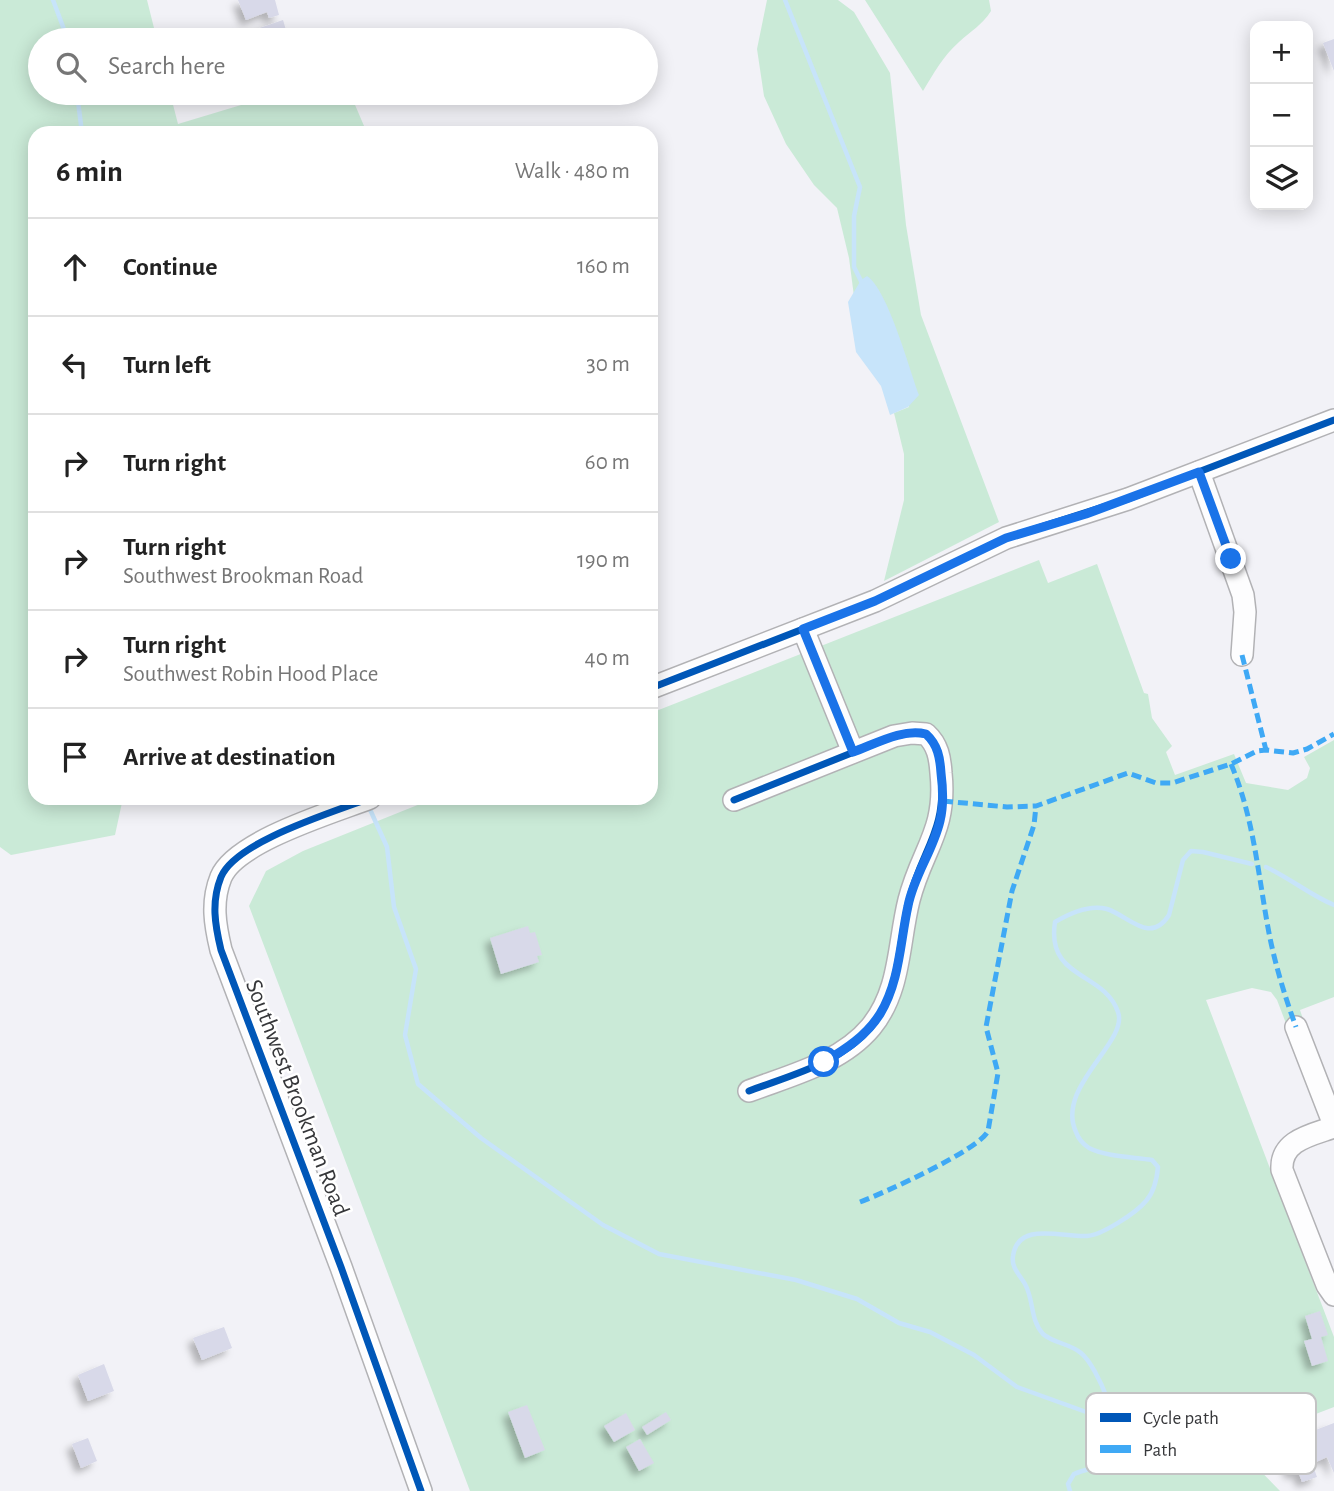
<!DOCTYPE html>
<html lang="en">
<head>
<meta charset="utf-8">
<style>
  :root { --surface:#fff; --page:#f2f2f2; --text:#222; --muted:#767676; --line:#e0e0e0 }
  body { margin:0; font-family:"Alegreya Sans",sans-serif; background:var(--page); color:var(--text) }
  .controls { position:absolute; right:21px; top:21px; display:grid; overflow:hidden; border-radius:14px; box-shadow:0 4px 18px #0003 }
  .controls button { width:63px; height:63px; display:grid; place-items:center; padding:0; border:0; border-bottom:2px solid var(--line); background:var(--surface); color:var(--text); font:35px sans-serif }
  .stop { position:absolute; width:21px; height:21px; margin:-16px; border:5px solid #1a73e8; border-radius:50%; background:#fff }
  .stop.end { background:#1a73e8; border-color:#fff; box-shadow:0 2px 7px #0008 }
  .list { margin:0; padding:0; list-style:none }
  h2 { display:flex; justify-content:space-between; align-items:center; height:91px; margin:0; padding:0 28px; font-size:30px }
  h2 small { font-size:23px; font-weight:400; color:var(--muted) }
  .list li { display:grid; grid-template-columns:46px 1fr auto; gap:21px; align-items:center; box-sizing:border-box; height:98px; padding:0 28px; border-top:2px solid var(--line) }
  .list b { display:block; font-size:26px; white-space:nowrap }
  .list p { margin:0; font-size:23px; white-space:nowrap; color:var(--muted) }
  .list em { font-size:23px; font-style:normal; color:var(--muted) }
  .icon { flex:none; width:38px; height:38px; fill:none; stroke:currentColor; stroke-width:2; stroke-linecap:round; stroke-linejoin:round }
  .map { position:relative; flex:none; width:1334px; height:1491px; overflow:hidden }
  .search { position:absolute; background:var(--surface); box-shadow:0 4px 18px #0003; left:28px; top:28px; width:630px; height:77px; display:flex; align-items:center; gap:18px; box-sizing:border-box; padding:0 24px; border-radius:38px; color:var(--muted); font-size:26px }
  .panel { position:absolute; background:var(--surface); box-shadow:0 4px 18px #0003; left:28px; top:126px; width:630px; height:679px; border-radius:21px }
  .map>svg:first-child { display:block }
  .green { fill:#caead7 }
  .water { fill:#c7e4fa }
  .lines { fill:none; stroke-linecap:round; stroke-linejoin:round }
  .stream { stroke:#c7e4fa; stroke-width:4.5 }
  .building { fill:#d8d9e9; filter:url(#shadow) }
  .minor-casing { stroke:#b2b2b5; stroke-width:24 }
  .minor { stroke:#fdfdfe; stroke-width:21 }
  .quiet { stroke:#3fa9f5; stroke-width:5; stroke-dasharray:10 5; stroke-linecap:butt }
  .cycleway-casing { stroke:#fff; stroke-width:11 }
  .cycleway { stroke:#0057b8; stroke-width:7 }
  .route { stroke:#1a73e8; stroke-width:9 }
  .labels { text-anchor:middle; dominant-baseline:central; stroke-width:5; stroke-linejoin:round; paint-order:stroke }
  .street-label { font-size:24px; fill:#36373a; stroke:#fff }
  .key { fill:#fff; stroke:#c3c3c4; stroke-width:2 }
  .key-label { font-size:19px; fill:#36373a }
</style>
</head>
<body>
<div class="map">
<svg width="1334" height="1491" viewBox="0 0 1334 1491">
  <defs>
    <filter id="shadow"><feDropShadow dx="-5.5" dy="5.5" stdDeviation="3.5" flood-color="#0004"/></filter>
  </defs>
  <rect width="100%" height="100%" fill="#f2f2f7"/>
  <g class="green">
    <path d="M0,0H147L157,40H40V93H170L178,124L281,93H350L367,133H35V480L33,481L35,486V798H123L115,835L11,855L0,847Z"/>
    <path d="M767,0H838L854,12L890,73L906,225L921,315L999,522L884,581L904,500V454L894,413L909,407L855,304L849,258L837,208L814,185L786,144L764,96L757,49Z"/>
    <path d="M865,0H989L991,11C982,25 971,31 959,42C943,56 934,73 923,91Z"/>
    <path d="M1039,560L1048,583L1097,564L1144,693L1148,694L1152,718L1172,746L1166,752L1175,775L1234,754L1246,783L1288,790L1307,778L1310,768L1304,757L1334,740V997L1300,1010L1303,1019L1287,1026L1277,1000L1271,992L1252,988L1206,1000L1334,1337V1407L1235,1445L1280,1491H470L249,906L266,871L303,851L435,798H651V713Z"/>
  </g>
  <path class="water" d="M867,276C888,290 909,368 919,395L908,407L890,415L881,386L856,352L848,302L861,280Z"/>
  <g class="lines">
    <g class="stream">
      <path d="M53,0L68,40"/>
      <path d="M785,0L860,187L854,216V267L862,283"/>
      <path d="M77,93L82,133"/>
      <path d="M368,805L387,847L394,907L416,969L405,1035L418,1084L481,1138L603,1225L659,1254L796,1280L857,1299L899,1323L930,1332L974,1355L1017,1387L1114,1422"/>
      <path d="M1266,867C1290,878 1310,895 1334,905"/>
      <path d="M1070,1491L1068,1484L1074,1474C1089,1468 1106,1467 1114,1451C1124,1431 1098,1367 1081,1353C1071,1344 1053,1343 1043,1334C1030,1320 1034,1300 1025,1284C1020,1275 1011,1268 1013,1256C1018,1220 1064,1238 1087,1236C1102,1235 1136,1213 1146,1201C1154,1192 1157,1178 1158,1167L1152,1160C1133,1157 1107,1157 1089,1148C1083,1144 1078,1138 1076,1132C1055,1087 1129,1042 1118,1012C1104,971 1046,980 1055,922C1070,913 1089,904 1107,909C1129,916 1150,945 1169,915L1183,860L1191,851L1203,852L1252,864"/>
    </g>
  </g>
  <g class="building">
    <path d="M238,0H275L279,15L269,18L267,12L246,20Z"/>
    <path d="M283,20L289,40H254L251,31Z"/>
    <path d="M1334,39V71L1323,43Z"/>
    <path d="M528,926L530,933L535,932L542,955L537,956L539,962L501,974L490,938Z"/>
    <path d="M1320,1311L1328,1335L1321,1337L1328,1361L1312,1366L1304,1341L1312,1339L1305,1316Z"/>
    <path d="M224,1327L232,1348L202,1360L193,1338Z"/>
    <path d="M104,1364L114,1391L88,1401L78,1375Z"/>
    <path d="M527,1405L545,1450L525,1458L508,1412Z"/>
    <path d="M666,1412L671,1420L647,1435L642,1427Z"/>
    <path d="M626,1413L635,1430L614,1442L604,1426Z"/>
    <path d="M1334,1423V1473L1327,1457L1316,1462L1305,1434Z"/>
    <path d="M88,1438L97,1461L81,1468L72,1444Z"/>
    <path d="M640,1439L654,1463L639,1471L626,1447Z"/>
    <path d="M1299,1443L1306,1462L1311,1460L1317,1477L1302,1482L1298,1471L1291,1474L1281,1450Z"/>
  </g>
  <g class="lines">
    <defs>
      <g id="minor">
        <path d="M1199,472L1243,595L1245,612L1242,655"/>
        <path d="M803,629L853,752"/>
        <path d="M651,688L875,601L1006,538L1128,499L1334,420"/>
        <path d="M370,798C334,812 236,841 221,877C211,902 215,925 221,950L341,1267L421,1491"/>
        <path d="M734,800L894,736L912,733L926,734C938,745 940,758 941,773C947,831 922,849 909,900C898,944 901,990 871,1027C841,1063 791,1075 749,1091"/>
        <path d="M1296,1027L1334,1125"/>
        <path d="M1334,1127C1312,1135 1280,1140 1282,1170L1327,1285L1334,1295"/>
      </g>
    </defs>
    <use href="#minor" class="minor-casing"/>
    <use href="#minor" class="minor"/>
    <g class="quiet">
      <path d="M1242,655L1266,750"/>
      <path d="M1231,764C1254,818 1258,875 1269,933C1275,964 1285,997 1296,1027"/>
      <path d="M943,801L1007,807L1036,806L1128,773L1156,783H1172L1231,764L1257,751L1266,750L1293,753L1307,749L1334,734"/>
      <path d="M860,1202C884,1193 979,1150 988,1131L998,1073L986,1027L1012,891L1034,825L1036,806"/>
    </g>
    <defs>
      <g id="cycleway">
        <path d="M651,688L875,601L1006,538L1128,499L1334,420"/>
        <path d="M370,798C334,812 236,841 221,877C211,902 215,925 221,950L341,1267L421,1491"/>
        <path d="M734,800L894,736L912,733L926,734C938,745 940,758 941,773C947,831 922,849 909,900C898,944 901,990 871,1027C841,1063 791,1075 749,1091"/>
      </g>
    </defs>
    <use href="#cycleway" class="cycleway-casing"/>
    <use href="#cycleway" class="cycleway"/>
  </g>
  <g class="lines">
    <path class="route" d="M824,1062C846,1049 866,1036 880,1014C900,981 900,942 908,906C914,875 933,851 940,821C944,805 943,789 941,773C940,758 938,745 926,734C903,728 875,744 853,752L803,629L875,601L1006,538L1086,514L1199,472L1231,559"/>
  </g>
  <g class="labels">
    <g class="street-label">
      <text transform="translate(297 1098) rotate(69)">Southwest Brookman Road</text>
    </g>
  </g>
  <rect x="1086" y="1393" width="230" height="81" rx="10" class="key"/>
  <rect x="1100" y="1413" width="31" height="9" fill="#0057b8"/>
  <rect x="1100" y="1445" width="31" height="8" fill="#3fa9f5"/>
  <g class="key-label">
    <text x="1143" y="1424">Cycle path</text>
    <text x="1143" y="1456">Path</text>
  </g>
</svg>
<div class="controls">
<button>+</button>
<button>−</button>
<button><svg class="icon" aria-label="layers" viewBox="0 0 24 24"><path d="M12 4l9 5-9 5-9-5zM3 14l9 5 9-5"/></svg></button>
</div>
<div class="stop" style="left:824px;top:1062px"></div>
<div class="stop end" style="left:1231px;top:559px"></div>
<div class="search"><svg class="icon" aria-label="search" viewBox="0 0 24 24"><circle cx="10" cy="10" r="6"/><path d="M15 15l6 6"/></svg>Search here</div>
<section class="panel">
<h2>6 min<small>Walk · 480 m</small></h2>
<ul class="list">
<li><svg class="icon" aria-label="ahead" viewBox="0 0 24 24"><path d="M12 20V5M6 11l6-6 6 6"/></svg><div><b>Continue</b></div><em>160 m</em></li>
<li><svg class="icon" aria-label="left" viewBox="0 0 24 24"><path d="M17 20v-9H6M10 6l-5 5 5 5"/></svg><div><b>Turn left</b></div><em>30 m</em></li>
<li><svg class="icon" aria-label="right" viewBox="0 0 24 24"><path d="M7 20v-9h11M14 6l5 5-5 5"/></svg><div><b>Turn right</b></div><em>60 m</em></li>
<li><svg class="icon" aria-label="right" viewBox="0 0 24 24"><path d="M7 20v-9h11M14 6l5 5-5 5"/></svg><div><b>Turn right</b><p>Southwest Brookman Road</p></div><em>190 m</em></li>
<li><svg class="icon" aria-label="right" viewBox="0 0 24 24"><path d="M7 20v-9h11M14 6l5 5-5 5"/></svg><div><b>Turn right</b><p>Southwest Robin Hood Place</p></div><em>40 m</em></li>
<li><svg class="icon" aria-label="arrive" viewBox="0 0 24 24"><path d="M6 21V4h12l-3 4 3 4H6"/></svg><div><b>Arrive at destination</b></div></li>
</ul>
</section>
</div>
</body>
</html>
